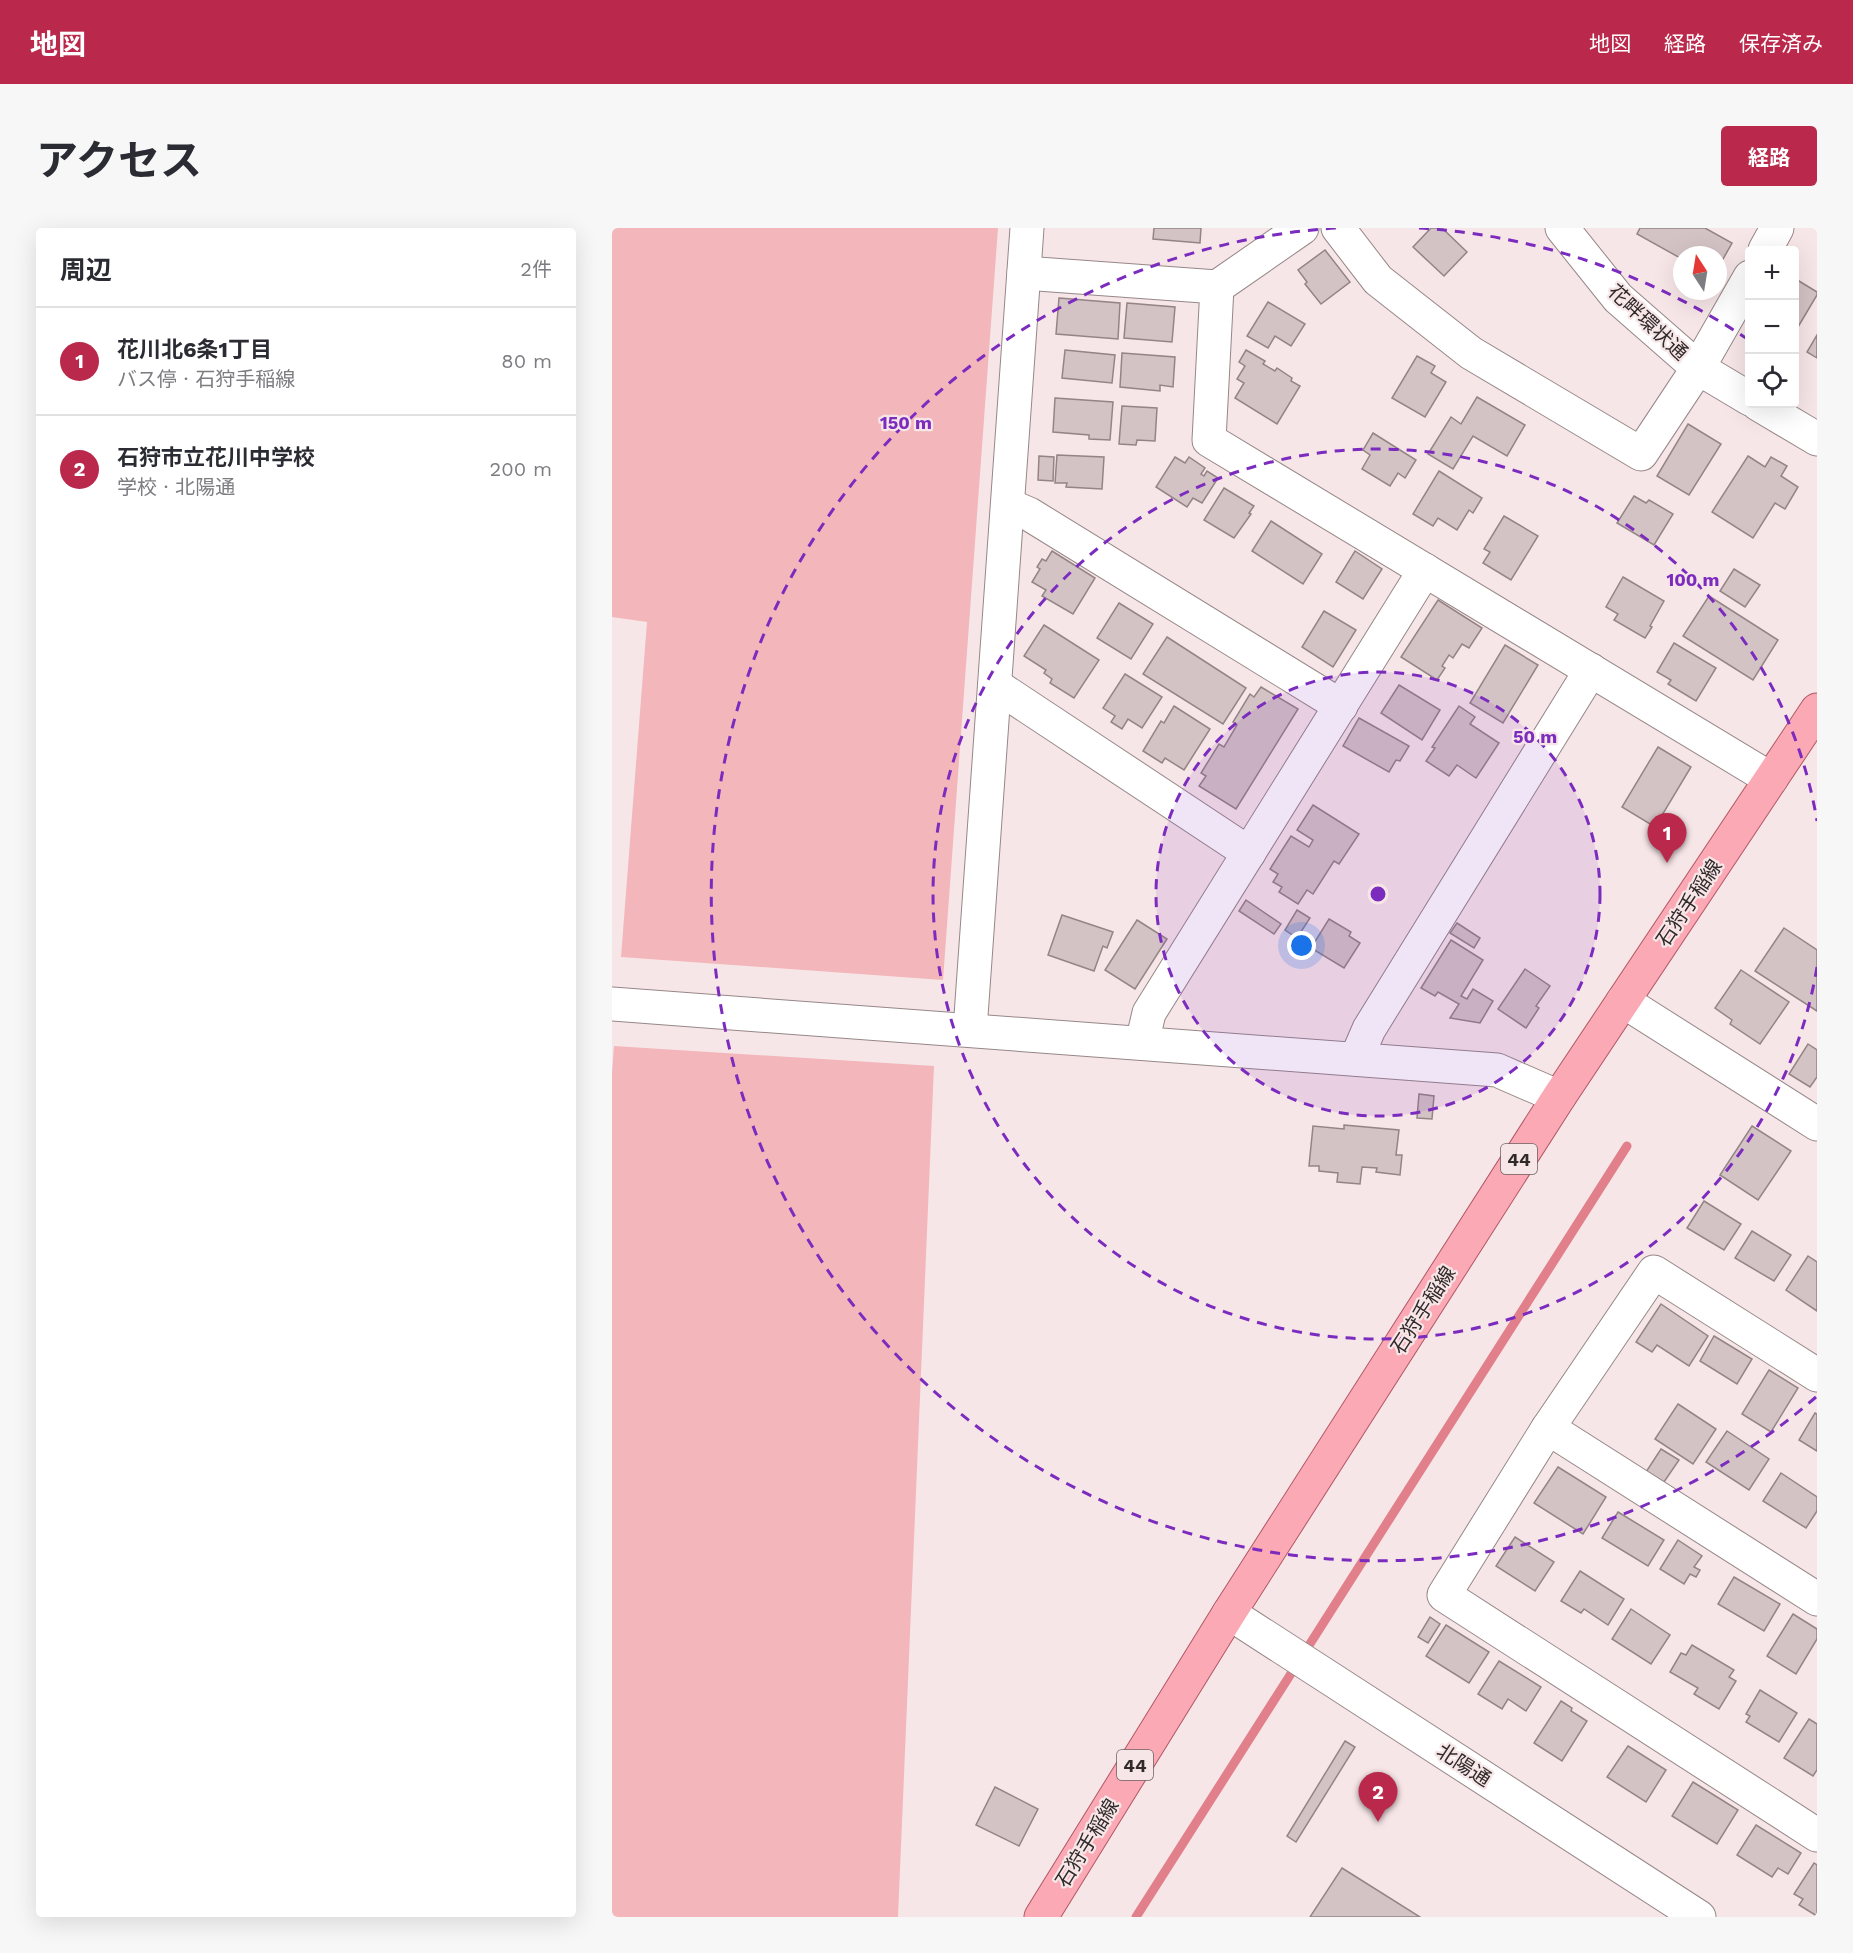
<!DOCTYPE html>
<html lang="ja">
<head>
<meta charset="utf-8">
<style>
  :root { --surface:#fff; --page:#f7f7f7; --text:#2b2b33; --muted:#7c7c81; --line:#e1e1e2; --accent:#ba294b }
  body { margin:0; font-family:"Work Sans","Noto Sans JP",sans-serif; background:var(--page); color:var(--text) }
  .controls { position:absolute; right:18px; top:18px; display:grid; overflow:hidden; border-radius:6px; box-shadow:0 6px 24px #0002 }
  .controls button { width:54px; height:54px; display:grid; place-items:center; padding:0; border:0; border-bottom:2px solid var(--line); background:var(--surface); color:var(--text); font:30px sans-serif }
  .compass { position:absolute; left:1061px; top:18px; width:54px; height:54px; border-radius:50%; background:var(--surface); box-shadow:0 6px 24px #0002; rotate:348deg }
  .you { position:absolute; left:690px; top:718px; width:21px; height:21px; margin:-15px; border:4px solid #fff; border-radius:50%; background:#1a73e8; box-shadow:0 0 0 9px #1a73e833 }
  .badge { display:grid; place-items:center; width:39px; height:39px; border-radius:50%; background:var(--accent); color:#fff; font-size:20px; font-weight:700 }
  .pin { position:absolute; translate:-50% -50px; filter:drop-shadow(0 2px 3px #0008) }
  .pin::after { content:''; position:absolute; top:32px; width:21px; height:18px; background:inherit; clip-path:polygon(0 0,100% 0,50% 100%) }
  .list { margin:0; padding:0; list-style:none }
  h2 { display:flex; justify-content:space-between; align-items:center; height:78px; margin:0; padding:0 24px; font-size:26px }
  h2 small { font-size:20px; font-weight:400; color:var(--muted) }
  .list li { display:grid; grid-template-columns:39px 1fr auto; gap:18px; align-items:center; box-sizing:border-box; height:108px; padding:0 24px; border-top:2px solid var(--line) }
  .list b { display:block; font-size:22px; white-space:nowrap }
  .list p { margin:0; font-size:20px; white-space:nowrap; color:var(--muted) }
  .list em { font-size:20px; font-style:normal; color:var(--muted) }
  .icon { flex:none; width:33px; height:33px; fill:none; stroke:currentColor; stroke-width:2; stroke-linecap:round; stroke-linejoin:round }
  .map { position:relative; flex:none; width:1205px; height:1689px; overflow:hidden; border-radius:6px }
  header { display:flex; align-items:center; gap:36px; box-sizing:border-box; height:84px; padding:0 30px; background:var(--accent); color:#fff }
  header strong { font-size:28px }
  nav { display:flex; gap:33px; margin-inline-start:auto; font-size:21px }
  .intro { display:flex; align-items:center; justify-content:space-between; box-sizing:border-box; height:144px; padding:0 36px }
  h1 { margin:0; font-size:42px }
  .button { padding:15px 27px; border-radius:6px; background:var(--accent); color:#fff; font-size:21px; font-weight:700 }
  main { display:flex; gap:36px; padding:0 36px }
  aside { flex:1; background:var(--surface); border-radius:6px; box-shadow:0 6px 24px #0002 }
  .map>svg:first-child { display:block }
  .green { fill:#f3b6bb }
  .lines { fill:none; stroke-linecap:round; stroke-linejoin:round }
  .stream { stroke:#e1808b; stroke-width:9 }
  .building { fill:#d4c3c4; stroke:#948485; stroke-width:1.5 }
  .minor-casing { stroke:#968788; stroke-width:35 }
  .tertiary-casing { stroke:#968788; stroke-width:35 }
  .primary-casing { stroke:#b25764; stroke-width:35 }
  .minor { stroke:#fff; stroke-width:33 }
  .tertiary { stroke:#fff; stroke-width:33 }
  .primary { stroke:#fba9b5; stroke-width:33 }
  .ring { fill:none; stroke:#7b2cbf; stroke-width:3; stroke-dasharray:10 8 }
  .labels { text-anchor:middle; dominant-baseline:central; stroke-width:4.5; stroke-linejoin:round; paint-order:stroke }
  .shield { fill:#f7e6e7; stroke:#6c6263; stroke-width:1.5 }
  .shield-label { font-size:18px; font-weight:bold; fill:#312a2b }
  .street-label { font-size:20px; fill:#312a2b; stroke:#f7e6e7 }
  .centre { fill:#7b2cbf; stroke:#f7e6e7; stroke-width:3 }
  .ring-label { font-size:18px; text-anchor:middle; font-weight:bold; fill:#7b2cbf; stroke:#f7e6e7; stroke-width:4.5; stroke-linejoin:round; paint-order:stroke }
</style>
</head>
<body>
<header>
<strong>地図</strong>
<nav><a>地図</a><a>経路</a><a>保存済み</a></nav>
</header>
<div class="intro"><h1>アクセス</h1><a class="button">経路</a></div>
<main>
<aside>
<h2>周辺<small>2件</small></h2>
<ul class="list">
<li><span class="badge">1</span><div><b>花川北6条1丁目</b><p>バス停 · 石狩手稲線</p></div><em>80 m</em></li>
<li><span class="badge">2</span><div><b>石狩市立花川中学校</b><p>学校 · 北陽通</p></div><em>200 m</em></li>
</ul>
</aside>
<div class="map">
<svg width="1205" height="1689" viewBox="0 0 1205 1689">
  <rect width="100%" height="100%" fill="#f7e6e7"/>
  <g class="green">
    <path d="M0,0H386L331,752L9,729L35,394L0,389Z"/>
    <path d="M2,818L322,838L286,1689H0V845Z"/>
  </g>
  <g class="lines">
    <path class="stream" d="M524,1689L1015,918"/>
  </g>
  <g class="building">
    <path d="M542,0H589L588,15L541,11Z"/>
    <path d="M819,0H830L855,24L832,48L801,19Z"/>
    <path d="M1028,0H1093L1120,15L1106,40V27H1070V31L1025,6Z"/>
    <path d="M713,22L738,54L709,76L693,56L695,54L686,42Z"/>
    <path d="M1182,50L1205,64V67L1186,99L1182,97Z"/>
    <path d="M447,70L508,75L506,111L444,106Z"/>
    <path d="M656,74L693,96L679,118L663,108L656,120L635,108Z"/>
    <path d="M515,75L563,79L560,114L512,110Z"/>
    <path d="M1205,107V130L1195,124Z"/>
    <path d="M453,122L503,127L500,155L450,150Z"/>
    <path d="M634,122L653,133L651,136L663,143L665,140L680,150L679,153L688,158L665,196L623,170L632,155L625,151L633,138L627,134Z"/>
    <path d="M510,125L563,129L561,159L548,157V163L508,159Z"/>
    <path d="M805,128L823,138L819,145L834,154L813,189L780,170Z"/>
    <path d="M865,169L913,197L895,228L861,208L841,241L816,226L839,189L849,196Z"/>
    <path d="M443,170L501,174L498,212L477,211V207L441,204Z"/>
    <path d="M510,178L545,180L543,213L525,212L524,217L507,216Z"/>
    <path d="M1076,196L1109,216L1077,267L1045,248Z"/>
    <path d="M761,205L804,232L793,250L786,245L778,258L750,241L758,227L751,222Z"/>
    <path d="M445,227L492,229L490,261L454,259L455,255H443Z"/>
    <path d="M427,228L442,229L441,253L426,252Z"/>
    <path d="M1136,228L1153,239L1159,229L1175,238L1169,248L1186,259L1173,281L1163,275L1141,310L1100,284Z"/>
    <path d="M563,229L573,235L577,229L593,240L589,246L592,248L595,243L606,250L590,275L581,270L575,279L544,259Z"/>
    <path d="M827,243L870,270L861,285L857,282L845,302L826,290L821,298L801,286Z"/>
    <path d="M612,260L642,278L637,285L639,286L622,310L592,292Z"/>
    <path d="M1022,268L1034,275L1037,272L1061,286L1042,317L1005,295Z"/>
    <path d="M892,288L926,308L899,352L871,335L878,324L872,321Z"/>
    <path d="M659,293L710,326L691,356L640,323Z"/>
    <path d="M440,323L483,350L461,386L430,368L434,362L420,354L428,341L425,339L430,331L434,333Z"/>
    <path d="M743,323L770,341L751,371L724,354Z"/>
    <path d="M1122,341L1148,357L1133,379L1108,363Z"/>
    <path d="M1011,349L1052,373L1038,398L1040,399L1033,410L1002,392L1006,386L994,379Z"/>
    <path d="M1097,368L1166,412L1141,452L1071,408Z"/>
    <path d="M826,372L870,400L857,420L850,416L841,430L837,427L830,438L833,440L825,452L789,429Z"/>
    <path d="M507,375L541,396L519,431L485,410Z"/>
    <path d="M712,383L744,402L721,439L690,419Z"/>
    <path d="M432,397L487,432L462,470L438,455L440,451L432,445L434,442L412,428Z"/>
    <path d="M555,409L634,460L611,496L531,446Z"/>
    <path d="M1062,415L1104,440L1084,473L1056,456L1059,452L1045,444Z"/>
    <path d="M893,417L926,437L891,495L858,475Z"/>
    <path d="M513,446L550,469L530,500L516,491L510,501L499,494L503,488L491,480Z"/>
    <path d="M787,457L828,482L810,512L769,485Z"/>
    <path d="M649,459L686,481L624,581L587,558L594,548L589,545L607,516L612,519L625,497L621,494L638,466L642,469Z"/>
    <path d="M562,478L598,501L572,542L553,530L550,535L531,523L549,493L552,495Z"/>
    <path d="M847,478L863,489L858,496L887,515L864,550L845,537L837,548L814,533L823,520L820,519Z"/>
    <path d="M747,490L797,518L788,533L784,532L777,544L731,518Z"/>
    <path d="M1046,519L1079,539L1043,599L1010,579Z"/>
    <path d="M701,577L747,606L727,636L722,633L701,666L695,662L686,676L667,664L670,659L661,654L666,646L658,641L679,608L697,619L701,612L685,602Z"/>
    <path d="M634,672L669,696L662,706L627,683Z"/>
    <path d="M685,682L698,690L685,710L673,702Z"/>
    <path d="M450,687L501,704L495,720L491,718L482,743L436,727Z"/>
    <path d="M717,691L739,704L737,708L748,715L732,740L699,720Z"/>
    <path d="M525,692L555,711L523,761L493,742Z"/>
    <path d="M845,695L868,710L862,720L838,705Z"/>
    <path d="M1172,700L1205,722V783L1143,743Z"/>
    <path d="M839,712L871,732L849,768L855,771L861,761L881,773L868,795L838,790L847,776L826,764L823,768L809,760Z"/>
    <path d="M913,741L938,758L924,778L927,780L914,800L886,781Z"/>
    <path d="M1129,742L1177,774L1148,816L1118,796L1120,792L1103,780Z"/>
    <path d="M1196,816L1205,822V849L1198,859L1177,846Z"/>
    <path d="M807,866L822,868L820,891L805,890Z"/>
    <path d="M732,897L787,902L784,927H790L788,947L764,944L765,940L750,939L748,956L725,954L726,945L707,943V938H697L701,898L732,901Z"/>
    <path d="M1140,898L1179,923L1146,972L1108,947Z"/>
    <path d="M1092,973L1129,996L1112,1022L1075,1000Z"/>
    <path d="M1140,1003L1179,1027L1162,1053L1123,1030Z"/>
    <path d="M1196,1028L1205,1034V1083L1174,1062Z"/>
    <path d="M1049,1076L1096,1108L1077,1138L1045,1117L1040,1124L1024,1114Z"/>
    <path d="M1102,1108L1140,1131L1125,1156L1088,1133Z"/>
    <path d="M1157,1142L1186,1160L1159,1204L1130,1186Z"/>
    <path d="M1066,1176L1104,1201L1081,1236L1043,1211Z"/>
    <path d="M1203,1185L1205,1186V1223L1187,1212Z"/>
    <path d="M1115,1203L1157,1231L1137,1262L1094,1234Z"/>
    <path d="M1049,1221L1067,1232L1052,1254L1034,1244Z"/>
    <path d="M946,1239L994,1269L971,1306L922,1275Z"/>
    <path d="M1169,1245L1205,1269V1283L1194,1300L1151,1273Z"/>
    <path d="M1006,1284L1052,1312L1036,1338L990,1310Z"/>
    <path d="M903,1309L942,1334L923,1363L884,1338Z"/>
    <path d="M1066,1312L1090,1328L1082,1339L1088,1342L1084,1349L1078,1346L1072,1356L1048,1341Z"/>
    <path d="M968,1343L1012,1371L996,1397L972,1381L969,1385L949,1373Z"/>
    <path d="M1122,1349L1168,1376L1152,1403L1106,1376Z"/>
    <path d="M1019,1381L1058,1407L1039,1436L1000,1411Z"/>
    <path d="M1181,1386L1205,1401V1411L1184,1446L1155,1428Z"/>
    <path d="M818,1389L828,1396L816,1415L806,1409Z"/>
    <path d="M834,1397L877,1424L857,1455L814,1428Z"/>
    <path d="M1080,1417L1122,1442L1117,1449L1124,1453L1107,1481L1082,1466L1086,1460L1058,1444L1069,1425L1074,1427Z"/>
    <path d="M887,1433L929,1459L914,1483L896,1471L890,1481L866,1466Z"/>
    <path d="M1148,1462L1185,1485L1167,1514L1134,1494L1138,1488L1134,1486Z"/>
    <path d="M949,1473L960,1480L959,1483L975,1493L950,1533L922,1515Z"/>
    <path d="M1197,1491L1205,1496V1542L1201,1548L1172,1530Z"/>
    <path d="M733,1513L743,1519L684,1614L675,1608Z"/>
    <path d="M1016,1518L1054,1542L1034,1574L995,1549Z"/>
    <path d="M1081,1554L1126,1582L1105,1616L1060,1588Z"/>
    <path d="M383,1559L426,1581L407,1618L364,1597Z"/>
    <path d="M1144,1597L1189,1625L1176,1646L1166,1640L1160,1649L1125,1627Z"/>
    <path d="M1202,1635L1205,1637V1688L1187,1677L1191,1671L1182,1666Z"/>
    <path d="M730,1640L808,1689H698Z"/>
  </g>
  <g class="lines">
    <defs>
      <g id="minor">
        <path d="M726,0L766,52L859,125L1029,226L1086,140L1138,49"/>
        <path d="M1153,22L1165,0"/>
        <path d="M412,45L605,59L690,0"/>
        <path d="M605,59L597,212L1159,551"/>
        <path d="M396,277L417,286L729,478"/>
        <path d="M383,457L637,625"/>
        <path d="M1011,773L1205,896"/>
        <path d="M0,776L885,842L947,869"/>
        <path d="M358,802L415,0"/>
        <path d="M530,815L537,785L813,342"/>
        <path d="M744,831L757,801L979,442"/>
        <path d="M1205,1147L1042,1044L936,1200L832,1367L1205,1607"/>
        <path d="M936,1200L1205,1371"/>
      </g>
      <g id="tertiary">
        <path d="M950,0L1006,70L1086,140L1138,171"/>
        <path d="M1146,176L1205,211"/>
        <path d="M617,1385L1087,1689"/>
      </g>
      <path id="primary" d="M429,1689L617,1385L947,869L1205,482"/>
    </defs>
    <use href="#minor" class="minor-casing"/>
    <use href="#tertiary" class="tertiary-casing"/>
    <use href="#primary" class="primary-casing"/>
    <use href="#minor" class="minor"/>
    <use href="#tertiary" class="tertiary"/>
    <use href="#primary" class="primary"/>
  </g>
  <circle cx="766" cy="666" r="222" fill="#7b2cbf" fill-opacity=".12"/>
  <g class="ring">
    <circle cx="766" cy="666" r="222"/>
    <path d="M1205 739A445 445 0 1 1 1205 593"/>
    <path d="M1204 1169A667 667 0 1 1 725 0M807 0A667 667 0 0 1 1134 110"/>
  </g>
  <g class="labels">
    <g class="shield">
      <rect x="889" y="916" width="36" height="30" rx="4.5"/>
      <rect x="505" y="1522" width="36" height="30" rx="4.5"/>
    </g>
    <g class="shield-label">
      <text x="907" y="931">44</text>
      <text x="523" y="1537">44</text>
    </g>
    <g class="street-label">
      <text transform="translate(1036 94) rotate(43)">花畔環状通</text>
      <text transform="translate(1077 675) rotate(-56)">石狩手稲線</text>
      <text transform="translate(811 1082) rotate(-57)">石狩手稲線</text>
      <text transform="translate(852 1537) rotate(33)">北陽通</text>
      <text transform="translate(475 1615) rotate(-58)">石狩手稲線</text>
    </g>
  </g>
  <circle cx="766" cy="666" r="9" class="centre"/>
  <g class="ring-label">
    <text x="294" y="201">150 m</text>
    <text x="1081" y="358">100 m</text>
    <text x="923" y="515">50 m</text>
  </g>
</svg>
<div class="controls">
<button>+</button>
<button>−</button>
<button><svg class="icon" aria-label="locate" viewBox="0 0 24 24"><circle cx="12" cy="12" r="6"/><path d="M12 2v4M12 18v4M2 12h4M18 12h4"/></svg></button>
</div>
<svg class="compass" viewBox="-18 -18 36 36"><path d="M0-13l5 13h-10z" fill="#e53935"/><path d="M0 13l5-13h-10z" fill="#7c7c81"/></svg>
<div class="you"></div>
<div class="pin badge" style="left:1055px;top:635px">1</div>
<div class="pin badge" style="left:766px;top:1594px">2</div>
</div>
</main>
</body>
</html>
